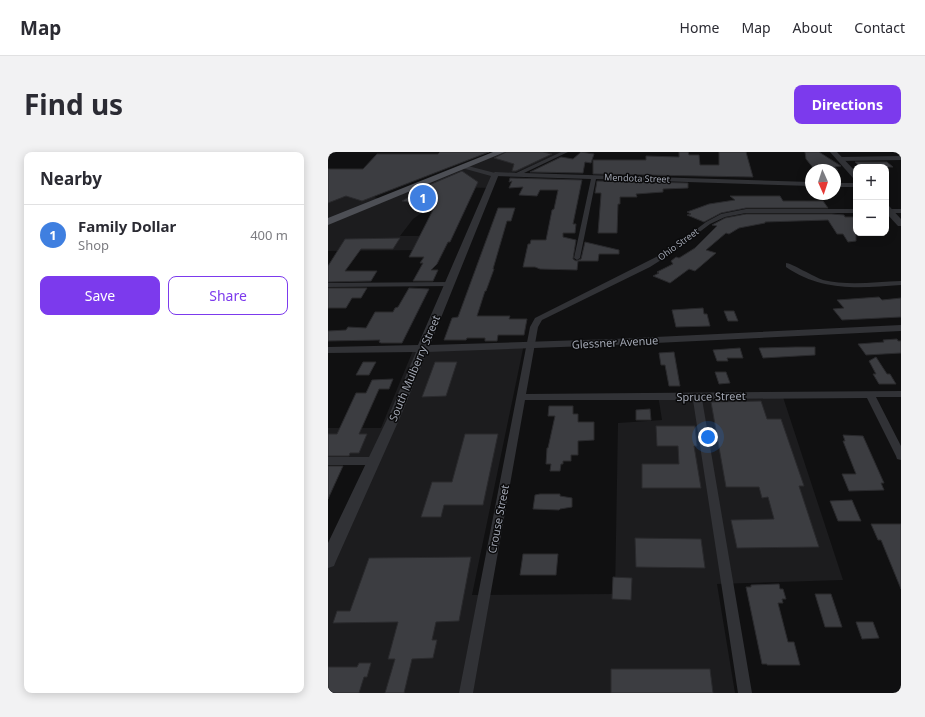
<!DOCTYPE html>
<html lang="en">
<head>
<meta charset="utf-8">
<style>
  :root { --surface:#fff; --page:#f2f2f3; --text:#2b2b33; --muted:#7c7c81; --line:#e1e1e2; --accent:#7c3aed }
  body { margin:0; font-family:"Noto Sans",sans-serif; background:var(--page); color:var(--text) }
  .controls { position:absolute; right:12px; top:12px; display:grid; overflow:hidden; border-radius:8px; box-shadow:0 2px 10px #0003 }
  .controls button { width:36px; height:36px; display:grid; place-items:center; padding:0; border:0; border-bottom:1px solid var(--line); background:var(--surface); color:var(--text); font:20px sans-serif }
  .compass { position:absolute; left:477px; top:12px; width:36px; height:36px; border-radius:50%; background:var(--surface); box-shadow:0 2px 10px #0003; rotate:177deg }
  .you { position:absolute; left:380px; top:285px; width:14px; height:14px; margin:-10px; border:3px solid #fff; border-radius:50%; background:#1a73e8; box-shadow:0 0 0 6px #1a73e833 }
  .badge { display:grid; place-items:center; width:26px; height:26px; border-radius:50%; background:var(--accent); color:#fff; font-size:13px; font-weight:700 }
  .pin { position:absolute; translate:-50% -50%; border:2px solid #fff; box-shadow:0 1px 4px #0006 }
  .list { margin:0; padding:0; list-style:none }
  h2 { display:flex; justify-content:space-between; align-items:center; height:52px; margin:0; padding:0 16px; font-size:17px }
  h2 small { font-size:13px; font-weight:400; color:var(--muted) }
  .list li { display:grid; grid-template-columns:26px 1fr auto; gap:12px; align-items:center; box-sizing:border-box; height:60px; padding:0 16px; border-top:1px solid var(--line) }
  .list b { display:block; font-size:15px; white-space:nowrap }
  .list p { margin:0; font-size:13px; white-space:nowrap; color:var(--muted) }
  .list em { font-size:13px; font-style:normal; color:var(--muted) }
  .actions { display:flex; gap:8px; padding:12px 16px }
  .actions a { flex:1; padding:9px 0; border:1px solid var(--accent); border-radius:8px; text-align:center; font-size:14px; color:var(--accent) }
  .actions .main { background:var(--accent); color:#fff }
  .map { position:relative; flex:none; width:573px; height:541px; overflow:hidden; border-radius:8px }
  header { display:flex; align-items:center; gap:24px; box-sizing:border-box; height:56px; padding:0 20px; background:var(--surface); border-bottom:1px solid var(--line) }
  header strong { font-size:19px }
  nav { display:flex; gap:22px; margin-inline-start:auto; font-size:14px }
  .intro { display:flex; align-items:center; justify-content:space-between; box-sizing:border-box; height:96px; padding:0 24px }
  h1 { margin:0; font-size:28px }
  .button { padding:10px 18px; border-radius:8px; background:var(--accent); color:#fff; font-size:14px; font-weight:700 }
  main { display:flex; gap:24px; padding:0 24px }
  aside { flex:1; background:var(--surface); border-radius:8px; box-shadow:0 2px 10px #0003 }
  .map>svg:first-child { display:block }
  .built { fill:#1c1c1e }
  .building { fill:#3c3d41; stroke:#2a2a2d }
  .lines { fill:none; stroke-linecap:round; stroke-linejoin:round }
  .minor { fill:#313236; fill-rule:evenodd }
  .tertiary { fill:#313236; fill-rule:evenodd }
  .primary { fill:#4d4f55; fill-rule:evenodd }
  .labels { text-anchor:middle; dominant-baseline:central; stroke-width:3; stroke-linejoin:round; paint-order:stroke }
  .far-street-label { font-size:9px; fill:#a1a6b2; stroke:#0b0b0c }
  .street-label { font-size:11px; fill:#a1a6b2; stroke:#0b0b0c }
</style>
</head>
<body>
<header>
<strong>Map</strong>
<nav><a>Home</a><a>Map</a><a>About</a><a>Contact</a></nav>
</header>
<div class="intro"><h1>Find us</h1><a class="button">Directions</a></div>
<main>
<aside>
<h2>Nearby<small></small></h2>
<ul class="list">
<li><span class="badge" style="background:#3f7fe0">1</span><div><b>Family Dollar</b><p>Shop</p></div><em>400 m</em></li>
</ul>
<div class="actions"><a class="main">Save</a><a>Share</a></div>
</aside>
<div class="map">
<svg width="573" height="541" viewBox="0 0 573 541">
  <rect width="100%" height="100%" fill="#101011"/>
  <g class="built">
    <path d="M171,0H234L180,24H164L160,36L130,35L85,67L72,84H107L100,98L0,99V45L17,35L55,48Z"/>
    <path d="M196,192L144,443L287,442L290,271L334,268L330,243L454,242L515,428L389,432L407,541H0V412L44,305H0V276H53L86,196Z"/>
  </g>
  <g class="building">
    <path d="M112,0H161L34,49L18,44L0,51V17H35L49,2H110Z"/>
    <path d="M178,0H215L224,2L188,19H184L186,12L166,6Z"/>
    <path d="M253,0L266,2L263,11L257,10L255,21L202,20L233,5L245,7Z"/>
    <path d="M351,0H360L361,3H371L372,13H391V0H418L425,25L265,22V8H318V4L351,5Z"/>
    <path d="M477,0H491L513,14L507,15L510,18L486,17L478,7Z"/>
    <path d="M527,10H559L565,15H533Z"/>
    <path d="M134,19L150,30L122,90H120L109,112L103,118H110L105,129H85L95,111H92L96,105H81L107,54L74,49L101,33Z"/>
    <path d="M182,26L254,28L245,72H248L247,81H235V85L248,88L245,107L248,109L253,107L257,90L291,98V102H271L270,109H250L249,118L212,117L207,115H195L200,92H202L203,88H218L224,58L226,57L230,38H212L209,44L191,43L195,35L181,36L184,29L181,30Z"/>
    <path d="M269,29L360,31V36L335,37V40L308,42L309,45H292V52H290L289,81H270L273,43V41H267Z"/>
    <path d="M402,44H452L455,49H495L500,56H418L393,61L376,70L359,63L363,62L359,60L381,52L407,48Z"/>
    <path d="M170,56H187L183,69H179L165,117H166L158,139H157L149,164H182L181,167H199L196,183H170L169,189H157V186H139L138,188H116L124,166L130,165Z"/>
    <path d="M418,62H504L516,63L517,65H528V89L520,90L515,82H509L500,68L437,70V71L411,76L401,82L398,81L378,98L388,101L367,119L361,117L342,131L325,124L331,121L329,120L345,112L343,109L348,105L351,106L367,96L389,74L384,73L397,66Z"/>
    <path d="M72,86L65,97H33L17,119H49L43,129L0,130V114L17,87Z"/>
    <path d="M0,136H39L33,146H24L18,156H0Z"/>
    <path d="M81,136L101,137L74,191H53L51,190L52,188L0,189V179L18,178L20,175L38,176L47,160H65L67,156L70,155Z"/>
    <path d="M551,145L554,148L573,146V165L514,168L505,157L516,156L509,148Z"/>
    <path d="M375,156L376,162H379L382,174L348,175L344,158Z"/>
    <path d="M396,159H406L410,169H400Z"/>
    <path d="M569,187L570,189H573V201L538,203L530,192L556,190L555,188Z"/>
    <path d="M467,195H487V203L435,206L431,196Z"/>
    <path d="M412,196L415,206H399L400,209H389L385,198Z"/>
    <path d="M346,200L352,234H341L337,213H333L331,201Z"/>
    <path d="M548,205L559,222H562L568,232H551L545,222H548L541,209Z"/>
    <path d="M35,210H48L41,223H28Z"/>
    <path d="M107,210H129L118,244L94,245Z"/>
    <path d="M387,220H398L402,231L391,232Z"/>
    <path d="M65,227L61,237H51L31,282H39L31,301H22L21,304H0V282H9L28,241H38L44,228Z"/>
    <path d="M433,249L439,267H453L476,334H471L491,395L409,396L403,368L446,367L440,345L434,346L431,335H398L383,250Z"/>
    <path d="M221,254H245V262H250V270H266V288L250,289V303H243V309H235V312H233L232,319H222L223,312H218L219,296H220L227,264H220Z"/>
    <path d="M322,257L323,268H308V258Z"/>
    <path d="M328,274H367L369,294H366L373,336H314V312H351L350,294H329Z"/>
    <path d="M137,282H170L155,353H116L113,365H93L104,330H124Z"/>
    <path d="M515,283L535,284L556,331H553L556,338L521,339L514,322H528L515,289H517Z"/>
    <path d="M0,314H15L0,347Z"/>
    <path d="M212,342H232V344L244,346V355L232,357L231,358L205,357L207,343Z"/>
    <path d="M524,348L533,369H510L502,349Z"/>
    <path d="M543,372H573V437L553,388H550Z"/>
    <path d="M307,386L373,387L377,416L308,415Z"/>
    <path d="M195,402H230L228,423H192Z"/>
    <path d="M143,405L131,469L108,470L104,488H109L105,506L84,507L76,541H57L67,507H60L70,470L5,471L9,459H22L41,406Z"/>
    <path d="M285,425L304,426L303,448L284,447Z"/>
    <path d="M451,432L452,437H455L458,447H454L455,451H450L460,490H466L472,513H439V512H434L418,435H423V433Z"/>
    <path d="M487,442H503L514,475H497Z"/>
    <path d="M528,470H545L551,486L534,487Z"/>
    <path d="M31,511H43L39,525H36L31,541H0V515H29Z"/>
    <path d="M283,517H382L385,541H283Z"/>
  </g>
  <g class="lines">
    <g class="minor">
      <path d="M233,0H240L196,21L483,30V34L268,27L252,106L249,108L246,106L263,27L167,24L164,22L167,20L188,21Z"/>
      <path d="M573,4V8L512,9L509,7L512,5Z"/>
      <rect x="507" y="31" width="21" height="4"/>
      <path d="M418,57H528V61H418L397,65L382,72L344,101L322,115L214,168L210,175L198,242L573,239V245H548L573,294V308L569,307L568,304L539,246L374,247L424,541H410L365,248H197L145,541H131L202,175L207,166L340,99L378,70L393,62Z"/>
      <rect x="558" y="57" width="15" height="4"/>
      <path d="M458,111C463,111 486,125 495,128C520,134 547,130 573,129V133C531,136 495,140 458,115Z"/>
      <path d="M122,130H125V134L0,135V131Z"/>
      <path d="M0,305H45L49,306L50,309L49,312L45,313H0Z"/>
    </g>
    <g class="tertiary">
      <path d="M502,0H509L528,20V26H525Z"/>
      <path d="M136,13L171,22L102,193L286,187L573,173V179L286,193L99,200L74,261L8,409L6,414L0,416V391L62,261L88,200L0,201V195L90,193L163,24L134,16L133,15Z"/>
      <path d="M558,54H561L573,67V74H570L558,61Z"/>
    </g>
    <path class="primary" d="M165,0H177L0,73V66Z"/>
  </g>
  <g class="labels">
    <g class="far-street-label">
      <text transform="translate(309 26) rotate(2)">Mendota Street</text>
      <text transform="translate(350 92) rotate(-36)">Ohio Street</text>
    </g>
    <g class="street-label">
      <text transform="translate(287 190) rotate(-3)">Glessner Avenue</text>
      <text transform="translate(86 216) rotate(-67)">South Mulberry Street</text>
      <text transform="translate(383 244) rotate(-1)">Spruce Street</text>
      <text transform="translate(170 367) rotate(-79)">Crouse Street</text>
    </g>
  </g>
</svg>
<div class="controls">
<button>+</button>
<button>−</button>
</div>
<svg class="compass" viewBox="-18 -18 36 36"><path d="M0-13l5 13h-10z" fill="#e53935"/><path d="M0 13l5-13h-10z" fill="#7c7c81"/></svg>
<div class="you"></div>
<div class="pin badge" style="left:95px;top:46px;background:#3f7fe0">1</div>
</div>
</main>
</body>
</html>
